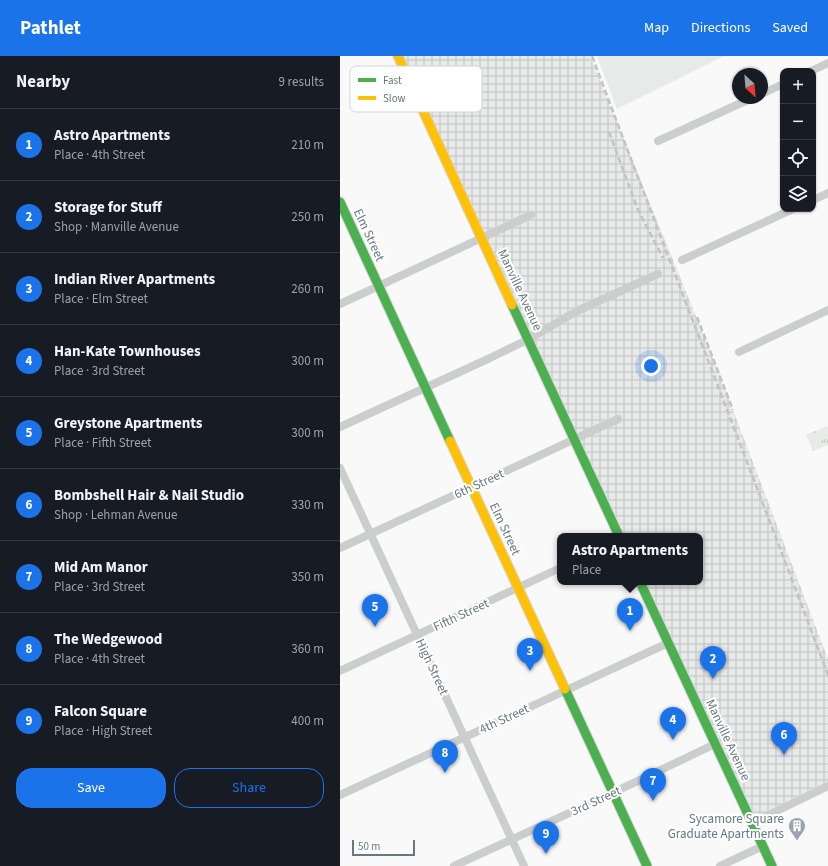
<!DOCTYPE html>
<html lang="en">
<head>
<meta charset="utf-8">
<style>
  :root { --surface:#171b24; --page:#242831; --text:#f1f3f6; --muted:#9ea1a6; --line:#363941; --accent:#1a73e8 }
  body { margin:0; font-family:"Source Sans 3",sans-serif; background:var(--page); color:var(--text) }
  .controls { position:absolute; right:12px; top:12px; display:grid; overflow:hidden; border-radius:8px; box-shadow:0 1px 3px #0004 }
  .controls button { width:36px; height:36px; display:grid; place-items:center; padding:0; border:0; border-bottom:1px solid var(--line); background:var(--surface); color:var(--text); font:20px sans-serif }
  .compass { position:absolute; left:392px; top:12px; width:36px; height:36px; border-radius:50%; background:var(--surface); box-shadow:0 1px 3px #0004; rotate:154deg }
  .scale { position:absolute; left:12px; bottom:10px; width:63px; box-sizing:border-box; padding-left:4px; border:2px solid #667782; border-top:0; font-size:11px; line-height:14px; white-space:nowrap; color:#667782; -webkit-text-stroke:3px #fff; paint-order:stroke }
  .you { position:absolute; left:311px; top:310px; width:14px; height:14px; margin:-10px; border:3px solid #fff; border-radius:50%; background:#1a73e8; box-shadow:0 0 0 6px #1a73e833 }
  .badge { display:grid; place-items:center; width:26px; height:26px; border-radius:50%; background:var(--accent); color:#fff; font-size:13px; font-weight:700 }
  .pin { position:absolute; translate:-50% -33px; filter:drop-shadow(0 1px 2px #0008) }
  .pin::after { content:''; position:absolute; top:21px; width:14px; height:12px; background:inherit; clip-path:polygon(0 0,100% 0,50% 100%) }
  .popup { position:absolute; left:217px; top:477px; width:146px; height:52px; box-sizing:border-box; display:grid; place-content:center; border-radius:8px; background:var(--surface); filter:drop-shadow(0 1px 3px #0005); font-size:13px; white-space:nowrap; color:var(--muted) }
  .popup b { font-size:15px; color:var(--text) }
  .popup::after { content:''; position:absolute; left:50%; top:100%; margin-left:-8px; border:8px solid transparent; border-top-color:var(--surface) }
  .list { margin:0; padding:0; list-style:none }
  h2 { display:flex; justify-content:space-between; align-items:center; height:52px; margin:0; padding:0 16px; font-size:17px }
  h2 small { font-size:13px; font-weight:400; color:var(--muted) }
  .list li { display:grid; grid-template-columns:26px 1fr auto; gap:12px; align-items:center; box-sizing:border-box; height:72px; padding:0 16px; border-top:1px solid var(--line) }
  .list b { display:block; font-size:15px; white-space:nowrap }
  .list p { margin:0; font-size:13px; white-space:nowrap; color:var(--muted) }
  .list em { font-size:13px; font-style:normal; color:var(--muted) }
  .actions { display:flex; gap:8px; padding:12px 16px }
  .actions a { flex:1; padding:9px 0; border:1px solid var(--accent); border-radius:16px; text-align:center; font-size:14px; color:var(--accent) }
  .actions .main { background:var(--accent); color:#fff }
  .icon { flex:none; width:22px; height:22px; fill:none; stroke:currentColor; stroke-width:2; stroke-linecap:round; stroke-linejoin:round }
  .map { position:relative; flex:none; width:488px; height:810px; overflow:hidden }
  header { display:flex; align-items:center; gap:24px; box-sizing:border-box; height:56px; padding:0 20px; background:var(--accent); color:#fff }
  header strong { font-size:19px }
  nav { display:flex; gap:22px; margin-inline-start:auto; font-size:14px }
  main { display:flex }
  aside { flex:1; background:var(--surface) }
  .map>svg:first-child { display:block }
  .built { fill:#e8e9e9 }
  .industrial { fill:url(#industrial-grid) }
  .park { fill:url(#park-tufts) }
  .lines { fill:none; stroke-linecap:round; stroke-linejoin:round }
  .fast-casing { stroke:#d5d6d7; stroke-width:11 }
  .slow-casing { stroke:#d5d6d7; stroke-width:11 }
  .street { stroke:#cccece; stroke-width:8 }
  .fast { stroke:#4caf50; stroke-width:9 }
  .slow { stroke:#ffc107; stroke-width:9 }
  .rail { stroke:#c2c3c5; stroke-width:2.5; stroke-dasharray:6 3; stroke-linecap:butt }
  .labels { text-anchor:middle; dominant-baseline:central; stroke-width:4; stroke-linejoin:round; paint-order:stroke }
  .street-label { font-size:13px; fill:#667782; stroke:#fff }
  .poi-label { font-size:13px; fill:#667782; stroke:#fff; text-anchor:end }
  .key { fill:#fff; stroke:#d1d6da; stroke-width:1 }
  .key-label { font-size:11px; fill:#667782 }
</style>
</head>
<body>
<header>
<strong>Pathlet</strong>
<nav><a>Map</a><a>Directions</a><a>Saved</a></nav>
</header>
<main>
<aside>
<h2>Nearby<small>9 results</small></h2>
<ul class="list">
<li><span class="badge">1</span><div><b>Astro Apartments</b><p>Place · 4th Street</p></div><em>210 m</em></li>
<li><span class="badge">2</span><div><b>Storage for Stuff</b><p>Shop · Manville Avenue</p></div><em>250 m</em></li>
<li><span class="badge">3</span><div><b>Indian River Apartments</b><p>Place · Elm Street</p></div><em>260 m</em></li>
<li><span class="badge">4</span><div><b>Han-Kate Townhouses</b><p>Place · 3rd Street</p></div><em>300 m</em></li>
<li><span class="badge">5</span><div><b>Greystone Apartments</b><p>Place · Fifth Street</p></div><em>300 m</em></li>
<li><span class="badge">6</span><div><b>Bombshell Hair &amp; Nail Studio</b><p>Shop · Lehman Avenue</p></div><em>330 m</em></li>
<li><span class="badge">7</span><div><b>Mid Am Manor</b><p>Place · 3rd Street</p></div><em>350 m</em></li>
<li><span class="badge">8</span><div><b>The Wedgewood</b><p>Place · 4th Street</p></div><em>360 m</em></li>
<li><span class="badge">9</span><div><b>Falcon Square</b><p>Place · High Street</p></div><em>400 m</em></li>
</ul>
<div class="actions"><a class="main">Save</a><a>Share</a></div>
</aside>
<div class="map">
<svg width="488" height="810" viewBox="0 0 488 810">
  <defs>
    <pattern id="industrial-grid" width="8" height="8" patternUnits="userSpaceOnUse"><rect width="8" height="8" fill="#e8e9e9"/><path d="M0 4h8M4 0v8" fill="none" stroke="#c0c2c2"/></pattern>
    <pattern id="park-tufts" width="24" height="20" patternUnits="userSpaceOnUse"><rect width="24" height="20" fill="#e8ebe6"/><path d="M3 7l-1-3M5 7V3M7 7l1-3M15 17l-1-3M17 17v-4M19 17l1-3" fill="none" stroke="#c0c3c0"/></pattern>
  </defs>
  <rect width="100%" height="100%" fill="#f9f9f9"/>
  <path class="built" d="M257,0H384L277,53Z"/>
  <path class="industrial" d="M58,0H250L377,312L488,603V730L412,767L300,526H360V480H279Z"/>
  <path class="park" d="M488,370V389L473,395L466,379Z"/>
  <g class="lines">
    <defs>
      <g id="fast">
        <path d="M0,146L110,385"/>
        <path d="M172,249L279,480"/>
        <path d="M300,526L432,810"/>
        <path d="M225,633L307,810"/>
      </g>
      <g id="slow">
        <path d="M58,0L172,249"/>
        <path d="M110,385L225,633"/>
      </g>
    </defs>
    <use href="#fast" class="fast-casing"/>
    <use href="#slow" class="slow-casing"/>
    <g class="street">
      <path d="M471,15L488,7"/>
      <path d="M422,38L443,28"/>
      <path d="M318,85L412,42"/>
      <path d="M473,144L488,137"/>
      <path d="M342,204L453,153"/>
      <path d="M0,248L191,159"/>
      <path d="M399,296L488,254"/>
      <path d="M0,371L150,302L189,283L237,255L318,218"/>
      <path d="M0,412L184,810"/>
      <path d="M0,492L278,363"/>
      <path d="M0,615L220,512"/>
      <path d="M0,739L328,587"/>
      <path d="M412,767L488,730"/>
      <path d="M114,810L262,742L375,688"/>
      <path d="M380,810L423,790"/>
    </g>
    <use href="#fast" class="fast"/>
    <use href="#slow" class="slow"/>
    <g class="rail">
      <path d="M252,0C330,207 410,412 488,619"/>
      <path d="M269,76L298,154L323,202"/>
      <path d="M357,261L393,354"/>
    </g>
  </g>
  <defs>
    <symbol id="building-pin" viewBox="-11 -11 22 30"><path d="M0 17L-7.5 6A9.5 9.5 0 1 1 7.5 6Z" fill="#99a4ac" stroke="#fff"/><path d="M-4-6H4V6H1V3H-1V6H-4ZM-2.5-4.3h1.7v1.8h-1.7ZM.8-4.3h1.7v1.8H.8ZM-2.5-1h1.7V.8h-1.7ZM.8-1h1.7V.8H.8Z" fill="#fff"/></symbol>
  </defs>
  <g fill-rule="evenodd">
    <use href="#building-pin" x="447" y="760" width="20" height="27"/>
  </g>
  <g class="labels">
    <g class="street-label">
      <text transform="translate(29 179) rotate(65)">Elm Street</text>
      <text transform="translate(180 234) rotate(65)">Manville Avenue</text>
      <text transform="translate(139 428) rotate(-25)">6th Street</text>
      <text transform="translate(165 473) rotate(65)">Elm Street</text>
      <text transform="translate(121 559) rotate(-25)">Fifth Street</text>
      <text transform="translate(92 611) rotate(65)">High Street</text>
      <text transform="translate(164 663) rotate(-25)">4th Street</text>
      <text transform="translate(388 684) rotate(65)">Manville Avenue</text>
      <text transform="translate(256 745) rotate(-25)">3rd Street</text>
    </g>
    <g class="poi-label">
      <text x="444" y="763">Sycamore Square<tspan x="444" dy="15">Graduate Apartments</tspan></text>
    </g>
  </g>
  <rect x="10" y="10" width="132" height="46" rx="6" class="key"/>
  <rect x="18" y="22" width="18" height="4" fill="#4caf50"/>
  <rect x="18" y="40" width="18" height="4" fill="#ffc107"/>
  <g class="key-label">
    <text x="43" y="28">Fast</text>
    <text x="43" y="46">Slow</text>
  </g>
</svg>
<div class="controls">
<button>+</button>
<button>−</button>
<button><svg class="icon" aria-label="locate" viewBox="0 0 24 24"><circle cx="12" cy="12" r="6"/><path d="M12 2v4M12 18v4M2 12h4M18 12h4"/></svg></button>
<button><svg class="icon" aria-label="layers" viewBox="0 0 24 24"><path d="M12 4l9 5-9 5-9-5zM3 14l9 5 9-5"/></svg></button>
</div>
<svg class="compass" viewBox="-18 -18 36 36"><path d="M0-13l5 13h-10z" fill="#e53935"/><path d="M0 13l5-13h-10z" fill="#9ea1a6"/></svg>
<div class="scale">50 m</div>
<div class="you"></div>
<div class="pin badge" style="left:290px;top:575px">1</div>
<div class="popup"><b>Astro Apartments</b>Place</div>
<div class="pin badge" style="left:373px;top:623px">2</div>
<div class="pin badge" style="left:190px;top:615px">3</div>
<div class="pin badge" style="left:333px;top:684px">4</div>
<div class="pin badge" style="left:35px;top:571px">5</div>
<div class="pin badge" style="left:444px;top:699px">6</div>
<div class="pin badge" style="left:313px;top:745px">7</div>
<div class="pin badge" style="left:105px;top:717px">8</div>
<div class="pin badge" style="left:206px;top:798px">9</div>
</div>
</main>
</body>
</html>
